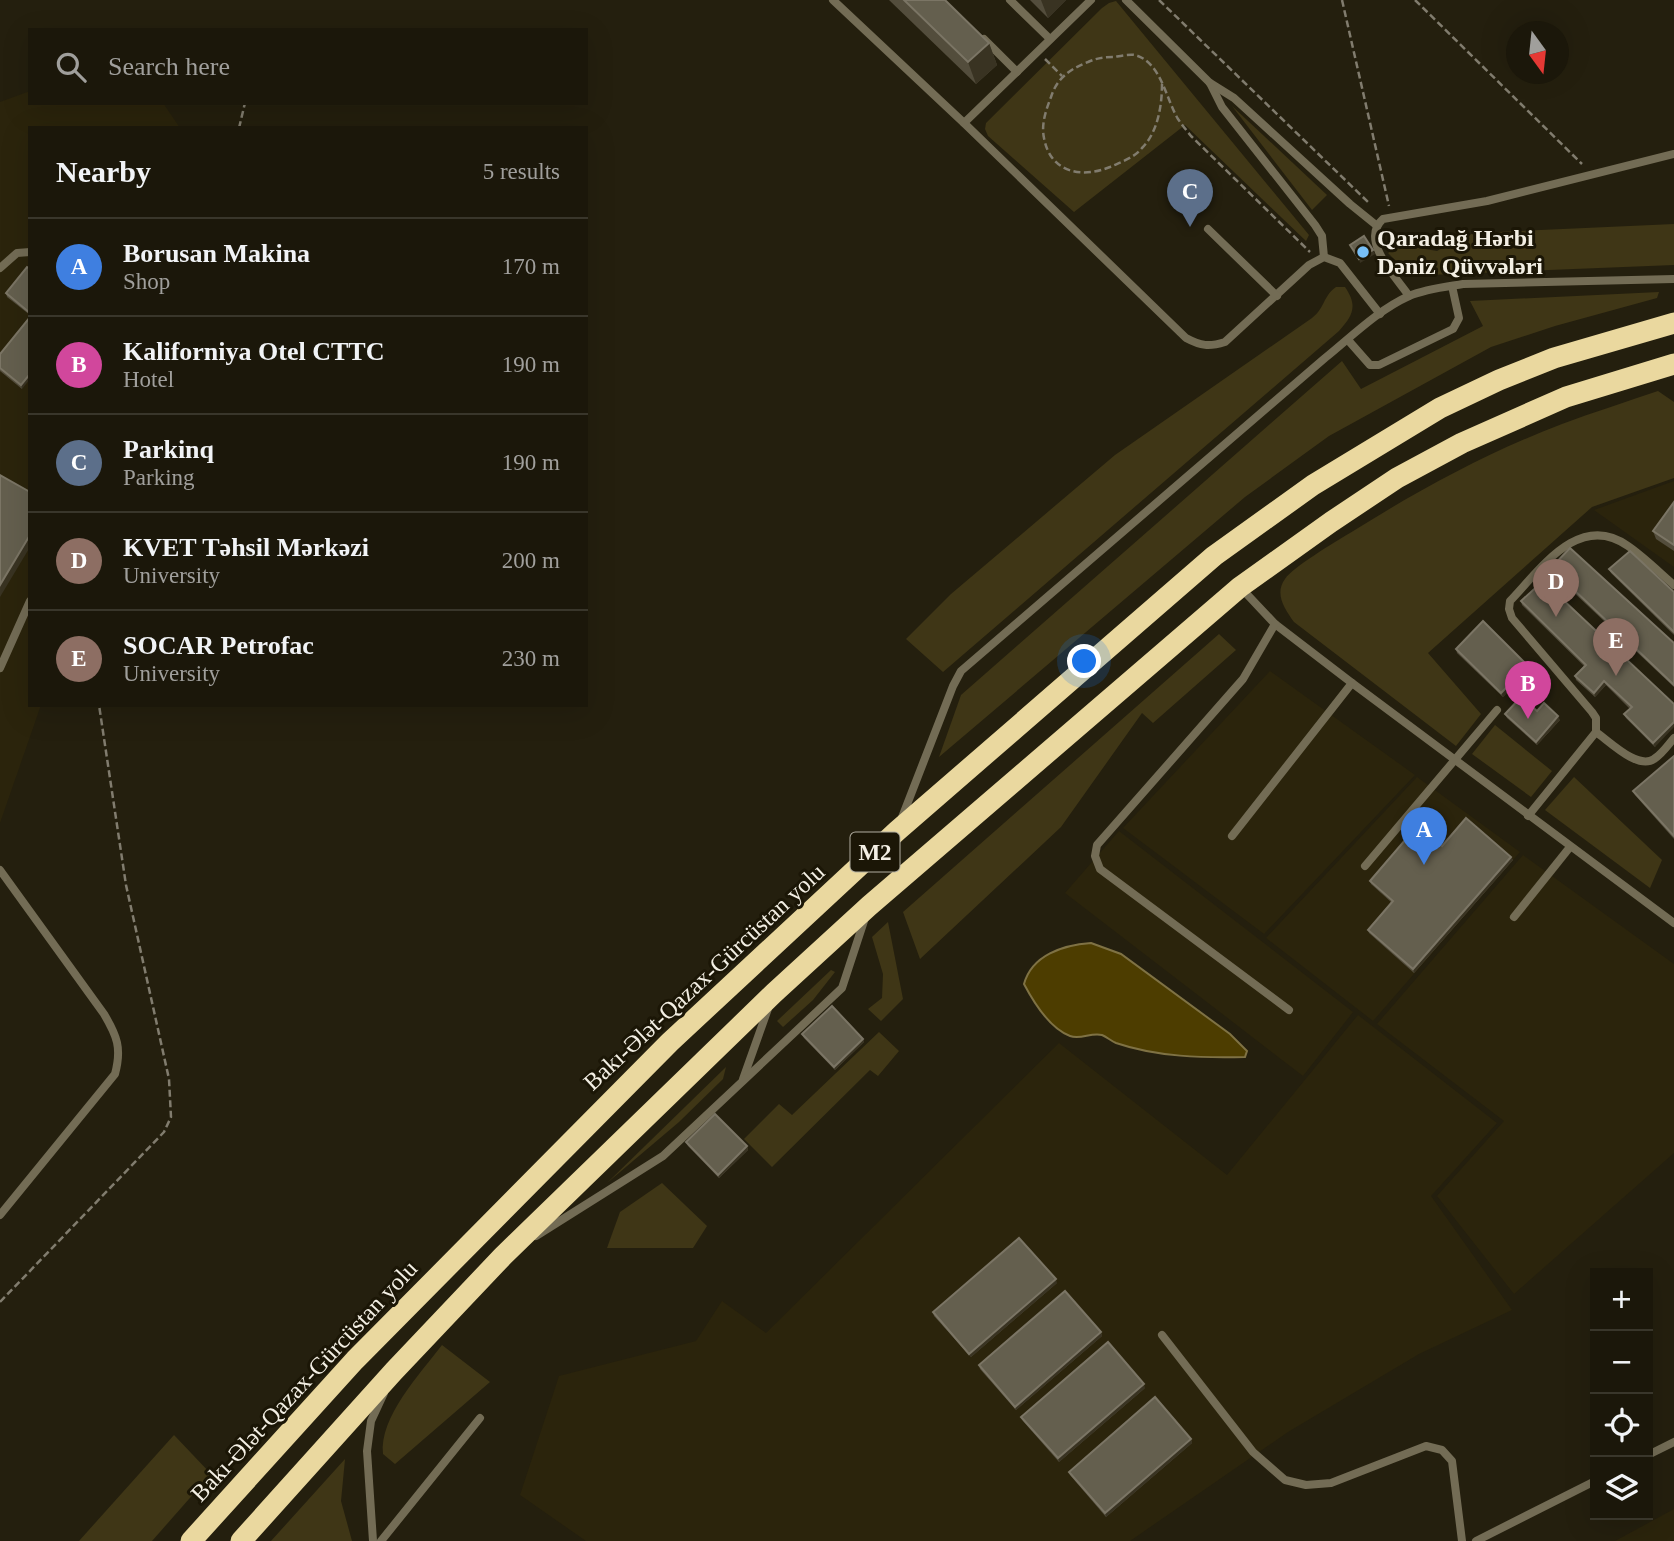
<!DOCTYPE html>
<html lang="en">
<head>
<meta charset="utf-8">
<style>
  :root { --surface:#1b170a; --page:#282418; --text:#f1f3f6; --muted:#a09f9c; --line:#39362b; --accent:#8c9099 }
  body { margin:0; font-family:"Times New Roman",serif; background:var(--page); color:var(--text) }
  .controls { position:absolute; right:21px; bottom:21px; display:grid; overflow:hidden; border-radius:0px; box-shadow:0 7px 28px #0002 }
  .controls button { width:63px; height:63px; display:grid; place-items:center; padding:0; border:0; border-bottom:2px solid var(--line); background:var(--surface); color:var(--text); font:35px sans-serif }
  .compass { position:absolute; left:1506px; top:21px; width:63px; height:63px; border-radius:50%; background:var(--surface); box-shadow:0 7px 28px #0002; rotate:165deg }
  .you { position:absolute; left:1085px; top:662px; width:24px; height:24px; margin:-18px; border:5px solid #fff; border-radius:50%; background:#1a73e8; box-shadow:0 0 0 10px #1a73e833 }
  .badge { display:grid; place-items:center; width:46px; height:46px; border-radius:50%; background:var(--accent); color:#fff; font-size:23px; font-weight:700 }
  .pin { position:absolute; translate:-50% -58px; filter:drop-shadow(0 2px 4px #0008) }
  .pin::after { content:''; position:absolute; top:37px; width:24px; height:21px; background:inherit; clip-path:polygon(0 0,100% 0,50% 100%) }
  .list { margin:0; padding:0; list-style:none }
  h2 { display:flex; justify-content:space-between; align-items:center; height:91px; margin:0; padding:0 28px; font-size:30px }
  h2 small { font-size:23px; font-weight:400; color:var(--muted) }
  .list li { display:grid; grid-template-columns:46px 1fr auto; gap:21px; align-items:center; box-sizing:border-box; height:98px; padding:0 28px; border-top:2px solid var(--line) }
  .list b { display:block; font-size:26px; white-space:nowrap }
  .list p { margin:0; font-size:23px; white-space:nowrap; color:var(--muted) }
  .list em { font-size:23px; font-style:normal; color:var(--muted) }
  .icon { flex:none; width:38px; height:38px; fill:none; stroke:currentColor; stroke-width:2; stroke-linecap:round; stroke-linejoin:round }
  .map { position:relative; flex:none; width:1674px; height:1541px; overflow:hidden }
  .search { position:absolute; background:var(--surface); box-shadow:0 7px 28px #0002; left:28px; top:28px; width:560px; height:77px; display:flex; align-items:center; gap:18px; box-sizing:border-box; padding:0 24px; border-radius:0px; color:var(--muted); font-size:26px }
  .panel { position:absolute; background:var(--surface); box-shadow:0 7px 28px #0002; left:28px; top:126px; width:560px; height:581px; border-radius:0px }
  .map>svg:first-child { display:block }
  .built { fill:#2b240c }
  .green { fill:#3f3616 }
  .water { fill:#4d3d00; stroke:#7f7244; stroke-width:2 }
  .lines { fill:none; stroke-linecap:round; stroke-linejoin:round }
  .path { stroke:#817c6e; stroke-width:2.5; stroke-dasharray:7 3.5; stroke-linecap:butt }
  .service { stroke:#736c55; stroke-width:8 }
  .motorway { stroke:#ead89f; stroke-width:21 }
  .wall { fill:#534d3c }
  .shaded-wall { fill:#393322 }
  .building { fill:#645f4e; stroke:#7b7565; stroke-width:2 }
  .poi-dot { fill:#77bff7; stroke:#1b1606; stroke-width:2.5 }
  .labels { text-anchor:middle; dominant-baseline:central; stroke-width:6; stroke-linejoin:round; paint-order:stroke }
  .shield { fill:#1b1606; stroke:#b2aea1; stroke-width:2 }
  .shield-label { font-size:23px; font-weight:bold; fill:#f3efe4 }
  .poi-label { font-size:24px; font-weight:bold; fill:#f3efe4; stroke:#1b1606; text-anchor:start }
  .street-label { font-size:24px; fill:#f3efe4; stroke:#1b1606 }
</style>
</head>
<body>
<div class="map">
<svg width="1674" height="1541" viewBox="0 0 1674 1541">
  <rect width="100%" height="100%" fill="#241f0e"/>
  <g class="built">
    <path d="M30,91V103H163L180,128H30V705H41L0,823V102Z"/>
    <path d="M1674,481V567L1594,510Z"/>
    <path d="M1270,671L1415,775L1264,934L1123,828Z"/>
    <path d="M1417,777L1520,852L1373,1021L1266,938Z"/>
    <path d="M1119,831L1353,1012L1303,1076L1065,893Z"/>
    <path d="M1523,855L1674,964V1153L1514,1294L1437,1196L1504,1121L1377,1024Z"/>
    <path d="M1358,1015L1497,1123L1431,1196L1512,1310L1419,1354L1288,1432L1130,1541H586L520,1495L559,1376L696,1341L722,1301L766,1333L1059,1043L1227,1175Z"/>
    <path d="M1674,1509V1541H1615Z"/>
  </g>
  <g class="green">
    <path d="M1116,1L1309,235L1306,241L1185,125L1074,212L988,136L985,129L986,123L1102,8L1109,3Z"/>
    <path d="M1232,106L1327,195L1312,210Z"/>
    <path d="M1674,224V265L1428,275C1411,271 1400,266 1388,253L1402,245L1437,251L1460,238L1475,233Z"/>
    <path d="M1336,287H1345C1358,306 1353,315 1339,331L943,672L906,639L951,594L1115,455L1312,318C1325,308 1323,296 1336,287Z"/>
    <path d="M1659,292L1657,298L1555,326L1491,347L1329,436L1245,497L939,757L961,695L1342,361L1361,389L1483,326L1470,301Z"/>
    <path d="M1658,391L1674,402V478L1592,507L1428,653L1481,714L1456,746L1294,622C1285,609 1274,594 1285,579C1293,567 1335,542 1350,533C1417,491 1488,452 1562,424C1594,412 1626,402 1658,391Z"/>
    <path d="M1219,634L1236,650L1153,723L1142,713L1061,827L920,959L903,912Z"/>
    <path d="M1495,725L1552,771L1531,797L1472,754Z"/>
    <path d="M1574,777L1662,860L1650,888L1545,810Z"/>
    <path d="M888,922L903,999L881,1021L868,1009L882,998L883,974L872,937Z"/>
    <path d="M831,970L835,972L813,1000L783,1027L777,1021Z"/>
    <path d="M879,1032L899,1051L878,1076L870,1070L772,1167L744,1139L779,1104L792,1115Z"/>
    <path d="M726,1067L723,1079L679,1122L607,1183Z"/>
    <path d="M662,1183L707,1226L693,1248H607L620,1212Z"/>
    <path d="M442,1345L490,1382L395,1464L383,1454C379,1417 420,1374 442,1345Z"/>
    <path d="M174,1435L211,1474L152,1541H79Z"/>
    <path d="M345,1459L341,1501L352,1541H271Z"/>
  </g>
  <path class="water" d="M1091,943L1121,954L1230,1034L1247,1051L1245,1057C1203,1058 1157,1057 1116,1043C1111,1041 1107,1037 1102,1035C1091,1032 1081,1040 1070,1036C1049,1028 1034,1003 1024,984C1032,955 1063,945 1091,943Z"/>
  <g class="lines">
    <g class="path">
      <path d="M1159,0L1368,202"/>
      <path d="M1342,0L1389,206"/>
      <path d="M1415,0L1582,164"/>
      <path d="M1045,59L1062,76"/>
      <path d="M1162,84C1162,105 1158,132 1142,148C1134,158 1121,162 1110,167C1081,179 1050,172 1044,138C1041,124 1046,110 1051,97C1057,78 1070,69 1088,62C1097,58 1104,57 1114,57C1120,56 1129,54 1135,55C1161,62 1166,99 1178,119C1182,125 1187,131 1191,136L1310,252"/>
      <path d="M239,128L245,103"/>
      <path d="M0,1302L164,1132L171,1117L169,1079L126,885L99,705"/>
    </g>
    <g class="service">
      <path d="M833,0L964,123L1186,338C1201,346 1209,347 1225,342L1309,265L1324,257L1340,263L1380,314"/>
      <path d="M1010,0L1050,39"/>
      <path d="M1126,0L1210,83L1222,107L1315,225L1322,236L1324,257"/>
      <path d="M984,39L1017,72"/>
      <path d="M1210,83L1234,98L1350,204L1376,225"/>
      <path d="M964,123L1091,0"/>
      <path d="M1208,229L1277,296"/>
      <path d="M0,268L17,253L30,252"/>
      <path d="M1409,296C1396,277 1359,240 1383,219L1487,201L1674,154"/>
      <path d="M1348,340L1370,365H1379L1453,329L1459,318L1452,286"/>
      <path d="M1242,589L1275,624L1352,683L1674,923"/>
      <path d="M1275,624L1243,679L1097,845L1095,856L1100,869L1289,1010"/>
      <path d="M0,668L30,601"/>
      <path d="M1596,732C1610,742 1638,770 1654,759C1662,754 1668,745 1674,738"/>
      <path d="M1528,816L1596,732V718L1592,712L1512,618L1509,609L1510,601C1540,570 1579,511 1628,546C1644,557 1659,572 1674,585"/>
      <path d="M901,820L953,686L961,671L1325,358C1351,337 1378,310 1409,296C1426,289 1445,287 1463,284L1674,279"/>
      <path d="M1232,836L1352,683"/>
      <path d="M1365,866L1497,710"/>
      <path d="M0,870L104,1014C117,1036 122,1048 115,1074L0,1215"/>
      <path d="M1514,917L1570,847"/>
      <path d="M743,1079L769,1006"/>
      <path d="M536,1236L663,1156L842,988L865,918"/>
      <path d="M1162,1335L1253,1452L1285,1480L1306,1485L1331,1483L1426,1446L1442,1450L1452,1461L1462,1541"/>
      <path d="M1648,1455L1674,1442"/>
      <path d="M373,1541L367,1451L371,1421L384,1393"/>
      <path d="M381,1541L480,1418"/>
      <path d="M1476,1541L1595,1481"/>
    </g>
    <g class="motorway">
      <path d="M191,1541L355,1360L670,1042L897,831L1214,556L1313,485L1440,408L1499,380L1554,358L1674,323"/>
      <path d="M241,1541L394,1371L503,1256L774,993L869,906L1240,587L1331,522L1397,478L1462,443L1566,397L1674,364"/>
    </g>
  </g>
  <g class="wall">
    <path d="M889,0H945L989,43L997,65L976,84Z"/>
    <path d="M1030,0H1066L1048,18Z"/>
    <path d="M30,269V315L7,297L6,293Z"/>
    <path d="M30,317L22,389L0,371V354Z"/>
    <path d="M1674,502V551L1656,539L1653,531Z"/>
    <path d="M1551,568L1674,643V687L1552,572Z"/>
    <path d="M1609,569L1674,592V635L1611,573Z"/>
    <path d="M1521,601L1674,704L1655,747L1626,718L1624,714L1630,709L1606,685L1595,697L1576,680L1575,676L1584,666L1522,605Z"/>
    <path d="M1456,649L1530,669L1503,697L1457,653Z"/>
    <path d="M1505,714L1560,720L1537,745L1507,718Z"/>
    <path d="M1674,756V839L1635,795L1633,791Z"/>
    <path d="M1442,846L1511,857L1513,860L1414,973L1369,933L1368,930L1391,902L1371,884L1370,881Z"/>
    <path d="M802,1034L863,1039L864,1042L835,1070L804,1038Z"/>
    <path d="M686,1142L747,1146L748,1150L719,1178L688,1146Z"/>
    <path d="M1057,1283L971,1357L934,1316L933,1312Z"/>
    <path d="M1101,1332L1102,1336L1016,1410L980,1369L979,1365Z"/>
    <path d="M1145,1388L1059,1462L1023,1421L1021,1417Z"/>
    <path d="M1191,1439L1192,1443L1106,1517L1070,1475L1069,1472Z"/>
  </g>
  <g class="shaded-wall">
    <path d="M1041,0H1066L1048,18Z"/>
    <path d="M989,43L997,65L976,84L968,62Z"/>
    <path d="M1373,250L1375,254L1360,263L1359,259Z"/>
    <path d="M30,374V379L22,389L21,385Z"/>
    <path d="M30,535V547L0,597V585Z"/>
    <path d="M1528,666L1530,669L1503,697L1501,693Z"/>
    <path d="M1604,681L1606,685L1595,697L1594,693Z"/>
    <path d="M1558,716L1560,720L1537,745L1536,742Z"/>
    <path d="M1674,722V727L1655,747L1653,743Z"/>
    <path d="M1511,857L1513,860L1414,973L1413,969Z"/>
    <path d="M863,1039L864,1042L835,1070L834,1067Z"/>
    <path d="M747,1146L748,1150L719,1178L718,1175Z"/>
    <path d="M1056,1279L1057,1283L971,1357L969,1354Z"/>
    <path d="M1101,1332L1102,1336L1016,1410L1015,1407Z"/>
    <path d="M1144,1384L1145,1388L1059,1462L1058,1458Z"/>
    <path d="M1191,1439L1192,1443L1106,1517L1105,1513Z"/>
  </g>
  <g class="building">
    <path d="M904,0H945L989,43L968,62Z"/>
    <path d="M1364,236L1373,250L1359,259L1350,245Z"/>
    <path d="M27,267L30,269V313L6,293Z"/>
    <path d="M30,317V374L21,385L0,368V354Z"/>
    <path d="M0,475L30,492V535L0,585Z"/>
    <path d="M1674,502V545L1653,531Z"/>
    <path d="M1570,548L1674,643V685L1551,568Z"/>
    <path d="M1630,551L1674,592V632L1609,569Z"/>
    <path d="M1543,581L1674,704V722L1653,743L1624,714L1632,707L1604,681L1594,693L1575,676L1586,665L1521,601Z"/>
    <path d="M1483,621L1528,666L1501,693L1456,649Z"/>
    <path d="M1521,697L1537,711L1544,703L1558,716L1536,742L1505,714Z"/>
    <path d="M1674,756V836L1633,791Z"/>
    <path d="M1466,818L1511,857L1413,969L1368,930L1393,901L1370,881L1418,825L1442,846Z"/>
    <path d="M832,1006L863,1039L834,1067L802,1034Z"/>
    <path d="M715,1114L747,1146L718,1175L686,1142Z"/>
    <path d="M1019,1238L1056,1279L969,1354L933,1312Z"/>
    <path d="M1065,1291L1101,1332L1015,1407L979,1365Z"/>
    <path d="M1108,1342L1144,1384L1058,1458L1021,1417Z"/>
    <path d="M1155,1397L1191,1439L1105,1513L1069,1472Z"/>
  </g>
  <circle class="poi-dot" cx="1363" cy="252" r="7"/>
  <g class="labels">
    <rect class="shield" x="850.5" y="832.5" width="49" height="39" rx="5"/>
    <g class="shield-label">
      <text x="875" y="852">M2</text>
    </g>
    <g class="poi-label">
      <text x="1377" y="238">Qaradağ Hərbi<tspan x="1377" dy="28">Dəniz Qüvvələri</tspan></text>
    </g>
    <g class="street-label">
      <text transform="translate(704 977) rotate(-43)">Bakı-Ələt-Qazax-Gürcüstan yolu</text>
      <text transform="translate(304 1381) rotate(-47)">Bakı-Ələt-Qazax-Gürcüstan yolu</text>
    </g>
  </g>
</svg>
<div class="controls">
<button>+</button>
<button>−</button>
<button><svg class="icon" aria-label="locate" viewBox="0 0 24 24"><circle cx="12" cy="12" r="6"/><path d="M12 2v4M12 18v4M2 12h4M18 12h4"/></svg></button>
<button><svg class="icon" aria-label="layers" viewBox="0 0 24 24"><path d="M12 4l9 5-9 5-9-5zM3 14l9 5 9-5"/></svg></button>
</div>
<svg class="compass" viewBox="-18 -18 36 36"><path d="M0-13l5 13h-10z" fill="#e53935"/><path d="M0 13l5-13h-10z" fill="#a09f9c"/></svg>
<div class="you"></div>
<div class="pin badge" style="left:1424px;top:865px;background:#3f7fe0">A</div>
<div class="pin badge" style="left:1528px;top:719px;background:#d1479c">B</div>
<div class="pin badge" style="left:1190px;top:227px;background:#5c6f8a">C</div>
<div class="pin badge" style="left:1556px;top:617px;background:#8d6e63">D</div>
<div class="pin badge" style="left:1616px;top:676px;background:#8d6e63">E</div>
<div class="search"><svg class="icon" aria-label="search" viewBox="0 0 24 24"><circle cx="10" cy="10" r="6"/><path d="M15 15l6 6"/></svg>Search here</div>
<section class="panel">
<h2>Nearby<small>5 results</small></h2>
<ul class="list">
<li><span class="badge" style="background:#3f7fe0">A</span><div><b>Borusan Makina</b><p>Shop</p></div><em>170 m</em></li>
<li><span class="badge" style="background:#d1479c">B</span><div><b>Kaliforniya Otel CTTC</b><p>Hotel</p></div><em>190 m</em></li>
<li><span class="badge" style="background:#5c6f8a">C</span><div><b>Parkinq</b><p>Parking</p></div><em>190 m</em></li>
<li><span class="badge" style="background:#8d6e63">D</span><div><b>KVET Təhsil Mərkəzi</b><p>University</p></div><em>200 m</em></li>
<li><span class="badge" style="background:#8d6e63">E</span><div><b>SOCAR Petrofac</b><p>University</p></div><em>230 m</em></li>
</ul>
</section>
</div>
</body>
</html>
